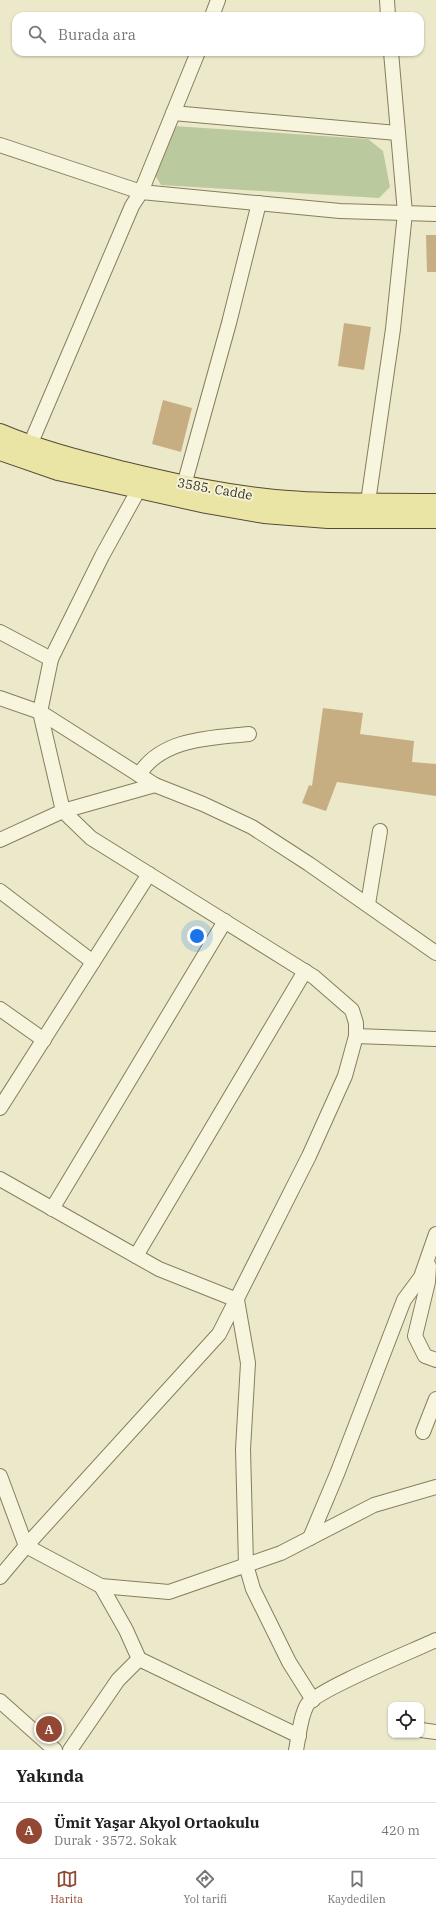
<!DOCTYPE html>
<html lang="tr">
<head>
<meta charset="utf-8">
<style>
  :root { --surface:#fff; --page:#f2f2f2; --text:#222; --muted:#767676; --line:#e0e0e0; --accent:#924833 }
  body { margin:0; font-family:"IBM Plex Serif",serif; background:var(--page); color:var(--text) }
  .controls { position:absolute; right:12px; bottom:12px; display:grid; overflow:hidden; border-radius:8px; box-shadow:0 1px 3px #0004 }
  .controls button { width:36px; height:36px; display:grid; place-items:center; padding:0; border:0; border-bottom:1px solid var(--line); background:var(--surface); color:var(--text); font:20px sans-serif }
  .you { position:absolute; left:197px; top:936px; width:14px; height:14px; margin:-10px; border:3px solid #fff; border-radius:50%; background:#1a73e8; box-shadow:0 0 0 6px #1a73e833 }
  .badge { display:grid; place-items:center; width:26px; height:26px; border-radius:50%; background:var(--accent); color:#fff; font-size:13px; font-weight:700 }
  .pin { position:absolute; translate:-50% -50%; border:2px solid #fff; box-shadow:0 1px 4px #0006 }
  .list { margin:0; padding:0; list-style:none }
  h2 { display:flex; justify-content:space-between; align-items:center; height:52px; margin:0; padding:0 16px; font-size:17px }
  h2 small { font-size:13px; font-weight:400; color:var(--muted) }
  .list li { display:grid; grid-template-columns:26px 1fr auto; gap:12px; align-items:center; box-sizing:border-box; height:56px; padding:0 16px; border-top:1px solid var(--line) }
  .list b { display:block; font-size:15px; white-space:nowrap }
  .list p { margin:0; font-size:13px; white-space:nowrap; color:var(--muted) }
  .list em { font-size:13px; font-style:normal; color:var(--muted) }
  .icon { flex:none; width:22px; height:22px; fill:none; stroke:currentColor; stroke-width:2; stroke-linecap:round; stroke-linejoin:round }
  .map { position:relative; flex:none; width:436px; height:1750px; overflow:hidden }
  .search { position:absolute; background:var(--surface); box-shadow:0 1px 3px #0004; left:12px; right:12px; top:12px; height:44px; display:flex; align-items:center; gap:10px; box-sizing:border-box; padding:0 14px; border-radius:12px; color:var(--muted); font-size:15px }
  .sheet { height:108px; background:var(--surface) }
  nav { display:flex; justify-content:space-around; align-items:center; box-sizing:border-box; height:56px; border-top:1px solid var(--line); background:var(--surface); font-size:11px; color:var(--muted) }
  nav a { display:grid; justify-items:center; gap:2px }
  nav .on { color:var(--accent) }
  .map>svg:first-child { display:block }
  .green { fill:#bbca9e }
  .building { fill:#c7ae82 }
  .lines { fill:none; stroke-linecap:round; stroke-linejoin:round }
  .minor-casing { stroke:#877d5f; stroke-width:16 }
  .major-casing { stroke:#564b33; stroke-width:20 }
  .minor { stroke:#f7f5dd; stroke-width:14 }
  .major { stroke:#ebe5a5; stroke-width:18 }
  .labels { text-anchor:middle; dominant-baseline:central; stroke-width:4; stroke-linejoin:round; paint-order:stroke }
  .street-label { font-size:13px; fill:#393222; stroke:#f4f2d9 }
</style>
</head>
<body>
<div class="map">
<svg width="436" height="1750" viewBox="0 0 436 1750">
  <rect width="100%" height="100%" fill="#ece9ca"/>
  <path class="green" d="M174,126L368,139L383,151L390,187L379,198L161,185L155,175Z"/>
  <g class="building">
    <path d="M426,235H436V272H427Z"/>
    <path d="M344,323L371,327L364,370L338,366Z"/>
    <path d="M163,400L192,408L181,452L152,444Z"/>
    <path d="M323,708L363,713L360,734L414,741L412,762L436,764V796L337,782L326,811L302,803L309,785L312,786Z"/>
  </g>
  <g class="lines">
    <defs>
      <g id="minor">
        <path d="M387,0L388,16"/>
        <path d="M212,16L218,0"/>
        <path d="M173,113L397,133"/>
        <path d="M0,145L141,192L340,211L436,214"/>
        <path d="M30,445L132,206L141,192L198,52"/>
        <path d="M184,485L229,323L259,203"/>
        <path d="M368,502L393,329L405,213L391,52"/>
        <path d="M0,632L51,659"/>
        <path d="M0,698L40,712L155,785L203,804L252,827L309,864L436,953"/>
        <path d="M139,775C161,738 211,738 249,734"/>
        <path d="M0,840L63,811L155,785"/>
        <path d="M0,891L93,962"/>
        <path d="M368,904L380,831"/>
        <path d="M0,1009L44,1040"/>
        <path d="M356,1036L436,1039"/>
        <path d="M0,1108L149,874"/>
        <path d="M0,1179L159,1269L237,1300L248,1363L243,1449L246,1565L253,1589L289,1662L313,1700"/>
        <path d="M52,1209L225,921"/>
        <path d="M136,1256L305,971"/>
        <path d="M429,1266L428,1282L415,1336L425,1356L436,1360"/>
        <path d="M423,1432L436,1399"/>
        <path d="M0,1476L26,1546L101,1586L169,1592L281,1553L374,1505L436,1487"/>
        <path d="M310,1538L337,1474L404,1300L421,1277L436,1234"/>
        <path d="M0,1577L26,1546L219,1334L309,1156L345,1076L356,1036V1023L352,1010L314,977L91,838L63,811L40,712L51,659L102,556L139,489"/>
        <path d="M101,1586L126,1630L139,1659L299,1736"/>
        <path d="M0,1701L55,1750"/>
        <path d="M421,1730L436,1732"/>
        <path d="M70,1750L118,1680L139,1659"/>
        <path d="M296,1750C299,1736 300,1717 307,1705C316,1690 415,1650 436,1640"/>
      </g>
      <g id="major">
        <path d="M0,433C40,450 82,460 124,471C178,484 232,496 288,500C337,504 387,502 436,503"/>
        <path d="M0,451L58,471L206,504L264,514L328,519H436"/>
      </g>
    </defs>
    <use href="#minor" class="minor-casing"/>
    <use href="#major" class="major-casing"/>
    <use href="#minor" class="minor"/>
    <use href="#major" class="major"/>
  </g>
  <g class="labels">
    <g class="street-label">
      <text transform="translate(215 489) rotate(10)">3585. Cadde</text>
    </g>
  </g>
</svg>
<div class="controls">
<button><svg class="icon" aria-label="locate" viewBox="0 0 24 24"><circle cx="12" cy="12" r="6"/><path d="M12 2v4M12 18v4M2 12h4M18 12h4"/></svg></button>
</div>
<div class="you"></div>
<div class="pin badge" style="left:49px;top:1729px">A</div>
<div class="search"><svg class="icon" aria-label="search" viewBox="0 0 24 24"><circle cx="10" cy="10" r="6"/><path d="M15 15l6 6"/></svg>Burada ara</div>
</div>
<section class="sheet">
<h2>Yakında<small></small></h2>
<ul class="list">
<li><span class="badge">A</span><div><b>Ümit Yaşar Akyol Ortaokulu</b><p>Durak · 3572. Sokak</p></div><em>420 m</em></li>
</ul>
</section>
<nav>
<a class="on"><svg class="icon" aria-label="map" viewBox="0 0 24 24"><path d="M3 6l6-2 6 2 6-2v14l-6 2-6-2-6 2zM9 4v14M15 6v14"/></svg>Harita</a>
<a><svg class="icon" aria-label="directions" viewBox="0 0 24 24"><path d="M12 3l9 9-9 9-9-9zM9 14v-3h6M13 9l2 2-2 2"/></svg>Yol tarifi</a>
<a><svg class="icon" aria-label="saved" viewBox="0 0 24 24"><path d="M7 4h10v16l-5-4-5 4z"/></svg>Kaydedilen</a>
</nav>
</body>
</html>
